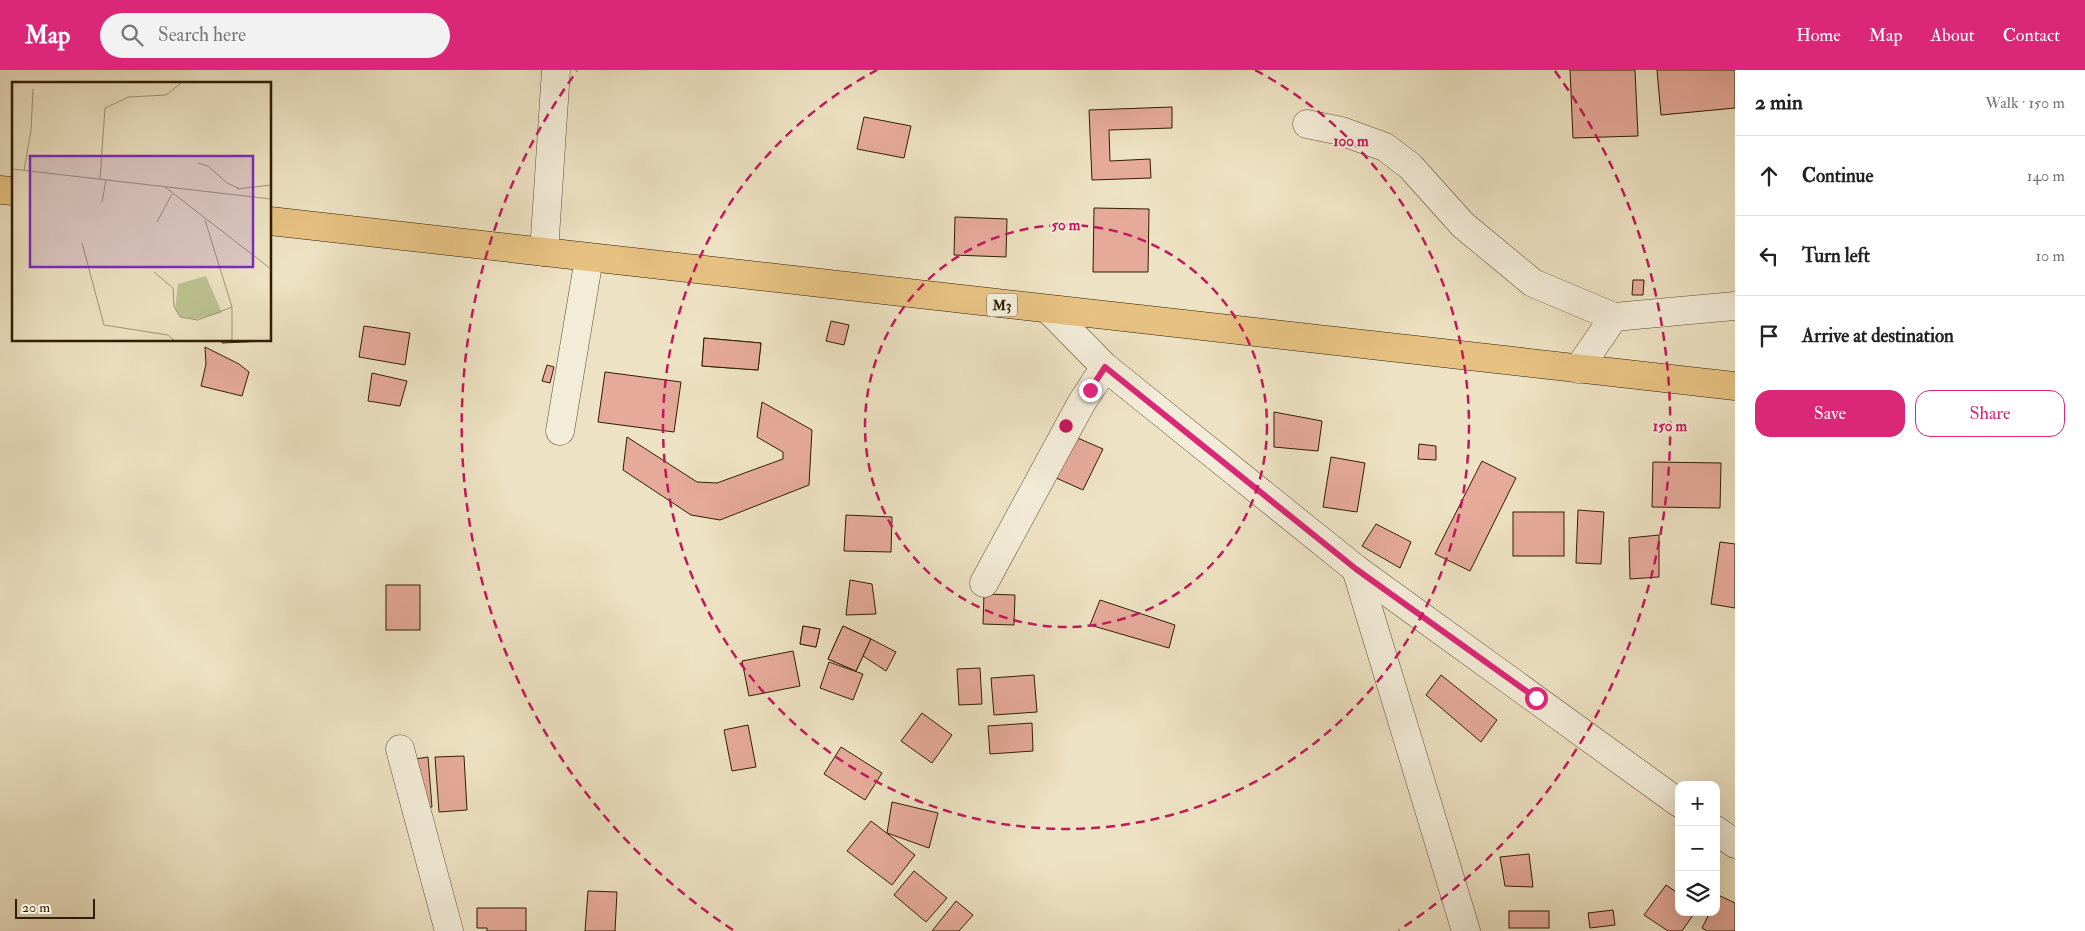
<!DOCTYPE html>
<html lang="en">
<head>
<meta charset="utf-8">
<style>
  :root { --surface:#fff; --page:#f2f2f2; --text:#222; --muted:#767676; --line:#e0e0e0; --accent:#db2777 }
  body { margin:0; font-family:"IM FELL Double Pica",serif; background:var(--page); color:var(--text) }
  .controls { position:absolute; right:15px; bottom:15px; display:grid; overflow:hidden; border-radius:10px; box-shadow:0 5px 20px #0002 }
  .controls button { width:45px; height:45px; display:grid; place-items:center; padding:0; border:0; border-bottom:1px solid var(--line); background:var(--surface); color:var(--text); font:25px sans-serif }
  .scale { position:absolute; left:15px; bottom:12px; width:80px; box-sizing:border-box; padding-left:5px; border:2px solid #2f1d01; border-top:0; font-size:14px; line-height:18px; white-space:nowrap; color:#2f1d01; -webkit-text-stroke:4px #f3ecd8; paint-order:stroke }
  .stop { position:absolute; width:15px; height:15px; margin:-11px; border:4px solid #db2777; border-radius:50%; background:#fff }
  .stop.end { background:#db2777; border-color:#fff; box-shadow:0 1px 5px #0008 }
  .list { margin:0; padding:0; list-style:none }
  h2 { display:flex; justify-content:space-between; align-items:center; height:65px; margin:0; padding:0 20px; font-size:21px }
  h2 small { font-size:16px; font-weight:400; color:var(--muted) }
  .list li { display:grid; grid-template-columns:32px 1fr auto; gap:15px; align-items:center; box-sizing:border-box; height:80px; padding:0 20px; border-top:1px solid var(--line) }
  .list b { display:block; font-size:19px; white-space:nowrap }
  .list em { font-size:16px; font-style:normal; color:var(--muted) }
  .actions { display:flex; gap:10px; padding:15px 20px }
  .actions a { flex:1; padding:11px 0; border:1px solid var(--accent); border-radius:15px; text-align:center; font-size:18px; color:var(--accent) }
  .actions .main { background:var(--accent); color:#fff }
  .icon { flex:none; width:28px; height:28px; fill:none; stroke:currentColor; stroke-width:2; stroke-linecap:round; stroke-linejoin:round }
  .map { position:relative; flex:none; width:1735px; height:861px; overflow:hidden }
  header { display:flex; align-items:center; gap:30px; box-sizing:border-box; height:70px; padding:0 25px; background:var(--accent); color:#fff }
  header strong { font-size:24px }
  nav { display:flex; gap:28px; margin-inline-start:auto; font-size:18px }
  .search { width:350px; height:45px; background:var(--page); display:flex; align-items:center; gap:12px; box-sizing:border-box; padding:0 18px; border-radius:28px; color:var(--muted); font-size:19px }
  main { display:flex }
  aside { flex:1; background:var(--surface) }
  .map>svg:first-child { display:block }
  .building { fill:#e6aa9b; stroke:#2f1d01 }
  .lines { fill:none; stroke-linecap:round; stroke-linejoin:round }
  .minor-casing { stroke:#5e4e32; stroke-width:29 }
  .trunk-casing { stroke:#2f1d01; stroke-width:29 }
  .minor { stroke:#f3ecd8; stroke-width:28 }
  .trunk { stroke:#e6c182; stroke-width:28 }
  .route { stroke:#db2777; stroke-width:6 }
  .ring { fill:none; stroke:#c2185b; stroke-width:2.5; stroke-dasharray:9 6 }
  .labels { text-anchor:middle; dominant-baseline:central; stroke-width:4; stroke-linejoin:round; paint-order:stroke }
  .shield { fill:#f3ecd8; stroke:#6a5b42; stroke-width:1 }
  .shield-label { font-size:14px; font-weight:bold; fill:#2f1d01 }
  .inset-road { fill:none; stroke:#a19375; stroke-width:1 }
  .view { fill:#7b2cbf; fill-opacity:0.15; stroke:#7b2cbf; stroke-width:2.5 }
  .inset-edge { fill:none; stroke:#2f1d01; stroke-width:2.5 }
  .centre { fill:#c2185b; stroke:#f3ecd8; stroke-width:2.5 }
  .ring-label { font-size:15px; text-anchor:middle; font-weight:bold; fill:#c2185b; stroke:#f3ecd8; stroke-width:4; stroke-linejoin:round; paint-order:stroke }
</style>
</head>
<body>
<header>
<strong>Map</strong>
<div class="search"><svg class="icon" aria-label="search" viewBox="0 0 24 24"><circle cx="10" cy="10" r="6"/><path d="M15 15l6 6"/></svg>Search here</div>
<nav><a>Home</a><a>Map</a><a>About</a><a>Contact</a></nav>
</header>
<main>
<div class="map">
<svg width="1735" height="861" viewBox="0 0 1735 861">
  <rect width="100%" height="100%" fill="#ede2c3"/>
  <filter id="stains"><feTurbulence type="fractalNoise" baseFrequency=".004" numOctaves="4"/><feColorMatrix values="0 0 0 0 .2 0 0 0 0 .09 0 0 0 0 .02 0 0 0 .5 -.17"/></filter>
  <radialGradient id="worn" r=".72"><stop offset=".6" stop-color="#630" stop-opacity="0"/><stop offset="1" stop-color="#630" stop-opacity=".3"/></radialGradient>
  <g class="building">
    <path d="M1570,0H1635L1638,66L1573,68Z"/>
    <path d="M1657,0H1735V38L1661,45Z"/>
    <path d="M1172,37V58L1109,60L1110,91L1150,89L1151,108L1092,110L1089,40Z"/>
    <path d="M864,47L911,56L904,88L857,79Z"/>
    <path d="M1094,138L1149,139L1148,202H1093Z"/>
    <path d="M955,147L1007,149L1006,187L954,185Z"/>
    <path d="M1633,210H1644L1643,225H1632Z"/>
    <path d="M831,251L849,255L844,275L826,271Z"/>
    <path d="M364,256L410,263L405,295L359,287Z"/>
    <path d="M704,268L761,273L758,300L702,296Z"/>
    <path d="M704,268L761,273L758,300L702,296Z"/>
    <path d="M222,270H267V271L222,273Z"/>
    <path d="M205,277L239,294L249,302L242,326L201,316L206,294Z"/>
    <path d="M547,295L554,297L550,313L542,311Z"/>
    <path d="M605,302L681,312L674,362L598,352Z"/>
    <path d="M372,303L407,311L400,336L368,331Z"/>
    <path d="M762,332L812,360L809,415L720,450L691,445L623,400L627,367L697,412L717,413L783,389V382L757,367Z"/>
    <path d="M1274,342L1322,351L1318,381L1274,377Z"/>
    <path d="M1073,366L1103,379L1083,420L1054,407Z"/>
    <path d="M1419,374L1436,376V390L1418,389Z"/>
    <path d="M1331,387L1365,393L1357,442L1323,437Z"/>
    <path d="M1482,391L1516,408L1470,501L1435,484Z"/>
    <path d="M1653,392L1721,393L1720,438L1652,437Z"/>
    <path d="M1578,440L1604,442L1601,494L1576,493Z"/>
    <rect x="1513" y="442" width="51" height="44"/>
    <path d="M846,445L892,447L891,482L844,481Z"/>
    <path d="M1376,454L1411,472L1400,498L1362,476Z"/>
    <path d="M1659,465V507L1630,509L1629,468Z"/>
    <path d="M1720,472L1735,474V538L1711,534Z"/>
    <path d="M850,510L872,514L876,544L846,545Z"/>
    <rect x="386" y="515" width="34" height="45"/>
    <path d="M984,524L1015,525L1014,555L983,554Z"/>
    <path d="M1100,530L1175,555L1169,578L1090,555Z"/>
    <path d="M803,556L820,559L816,577L800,574Z"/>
    <path d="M803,556L820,559L816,577L800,574Z"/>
    <path d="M843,556L871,569L856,601L828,589Z"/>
    <path d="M843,556L871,569L856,601L828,589Z"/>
    <path d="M871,569L896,582L886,601L863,586Z"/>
    <path d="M793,581L800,616L749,626L742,591Z"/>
    <path d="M829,592L863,604L853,630L820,618Z"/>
    <path d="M980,598L982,634L959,635L957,599Z"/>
    <path d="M1034,605L1037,642L994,645L991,608Z"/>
    <path d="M1441,605L1497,650L1481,672L1426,625Z"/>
    <path d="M922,643L952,665L932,693L901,671Z"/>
    <path d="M1032,653L1033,681L990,684L988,656Z"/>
    <path d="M748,655L756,697L732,701L724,660Z"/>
    <path d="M841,677L882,703L865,730L824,704Z"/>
    <path d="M464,686L467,740L439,742L435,687Z"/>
    <path d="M428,687L432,737L418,738L415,689Z"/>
    <path d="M892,732L938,743L929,778L887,763Z"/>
    <path d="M871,751L915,785L892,815L847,781Z"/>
    <path d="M1529,784L1533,817L1505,816L1500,787Z"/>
    <path d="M914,801L947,828L926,852L894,825Z"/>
    <path d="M1666,815L1679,824V842H1695L1682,861H1668L1644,845Z"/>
    <path d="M588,821L617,822L615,861H585Z"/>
    <path d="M1718,825L1735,833V861H1707L1702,858L1710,842H1716Z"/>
    <path d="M956,831L973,845L959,861H932Z"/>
    <path d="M477,838H526V861H487V858H477Z"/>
    <path d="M1613,840L1615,855L1590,858L1588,843Z"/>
    <rect x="1509" y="841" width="40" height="17"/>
  </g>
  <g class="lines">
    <defs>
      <g id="minor">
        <path d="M1307,54L1341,61L1385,77L1410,96L1463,155L1533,213L1614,247"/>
        <path d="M544,182L556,0"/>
        <path d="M1049,240L1105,297L1356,499L1679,733"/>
        <path d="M1578,299L1614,247L1735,236"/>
        <path d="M560,361L589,188"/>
        <path d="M1356,499L1466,861"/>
        <path d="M984,513L1082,332L1105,297"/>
        <path d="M400,679L449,861"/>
        <path d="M1716,760L1735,774"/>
      </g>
      <g id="trunk">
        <path d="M0,120L14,121"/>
        <path d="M270,151L1735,316"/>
      </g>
    </defs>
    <use href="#minor" class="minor-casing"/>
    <use href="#trunk" class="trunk-casing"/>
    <use href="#minor" class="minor"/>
    <use href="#trunk" class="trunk"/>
  </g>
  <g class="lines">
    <path class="route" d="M1090,320L1105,297L1356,499L1536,628"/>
  </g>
  <g class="ring">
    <circle cx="1066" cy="356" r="201"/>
    <path d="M1255 0A403 403 0 1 1 877 0"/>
    <path d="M733 860A604 604 0 0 1 577 1M1555 1A604 604 0 0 1 1399 860"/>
  </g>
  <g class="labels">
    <rect class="shield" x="987" y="223.5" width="30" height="23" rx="4"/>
    <g class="shield-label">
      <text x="1002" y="235">M3</text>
    </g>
  </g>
  <g transform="translate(12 12)">
    <rect width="259" height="259" fill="#ede2c3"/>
    <path d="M194,194L210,231L184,237L169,235L163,228L166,202Z" fill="#bcc291"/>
    <path class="inset-road" d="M186,81L196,84L215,101L226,106M0,87L259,117M12,89L19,48L21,7M88,97L93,26L117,15L154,13L169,1M153,105L259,187M225,107L259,103M90,120L94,98M193,138L220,225V258M145,140L160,112M70,161L92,243L156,253L162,258M142,190L161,206L162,224L168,235L186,238L220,225"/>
    <path class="view" d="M18,74H241V185H18Z"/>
    <rect width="259" height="259" class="inset-edge"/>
  </g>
  <circle cx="1066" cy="356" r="8" class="centre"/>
  <g class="ring-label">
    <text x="1351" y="76">100 m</text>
    <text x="1066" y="160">50 m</text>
    <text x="1670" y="361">150 m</text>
  </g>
  <rect width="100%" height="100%" filter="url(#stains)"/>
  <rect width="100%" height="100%" fill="url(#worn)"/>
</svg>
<div class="controls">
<button>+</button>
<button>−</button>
<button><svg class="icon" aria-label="layers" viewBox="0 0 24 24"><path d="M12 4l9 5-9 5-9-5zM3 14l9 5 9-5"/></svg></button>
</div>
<div class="scale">20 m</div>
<div class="stop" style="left:1536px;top:628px"></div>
<div class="stop end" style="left:1090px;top:320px"></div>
</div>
<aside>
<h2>2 min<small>Walk · 150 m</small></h2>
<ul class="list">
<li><svg class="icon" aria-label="ahead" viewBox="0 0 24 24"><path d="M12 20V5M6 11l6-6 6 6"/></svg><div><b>Continue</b></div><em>140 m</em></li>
<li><svg class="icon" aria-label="left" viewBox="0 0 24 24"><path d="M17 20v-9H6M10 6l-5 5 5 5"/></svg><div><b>Turn left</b></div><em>10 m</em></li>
<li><svg class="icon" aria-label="arrive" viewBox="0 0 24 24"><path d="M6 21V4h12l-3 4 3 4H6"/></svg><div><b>Arrive at destination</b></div></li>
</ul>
<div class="actions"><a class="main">Save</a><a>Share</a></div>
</aside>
</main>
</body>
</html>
